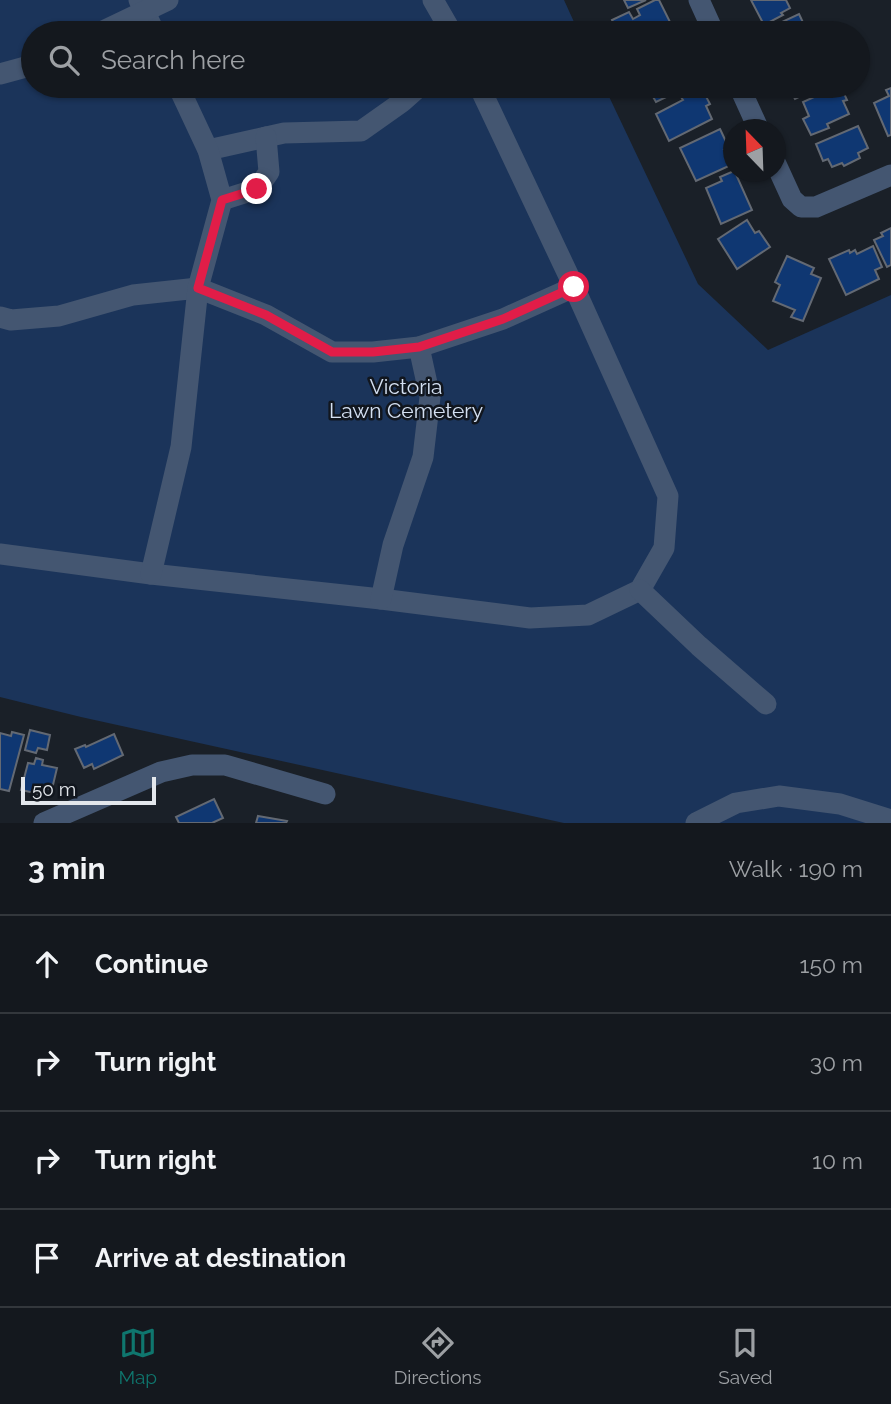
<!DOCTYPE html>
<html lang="en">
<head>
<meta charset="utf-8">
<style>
  :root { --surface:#14181e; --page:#21252b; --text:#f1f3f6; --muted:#9da0a4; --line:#33373c; --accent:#0f766e }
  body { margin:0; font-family:Raleway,sans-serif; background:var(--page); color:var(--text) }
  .compass { position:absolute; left:723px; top:119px; width:63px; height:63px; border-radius:50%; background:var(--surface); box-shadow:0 2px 5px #0004; rotate:337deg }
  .scale { position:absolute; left:21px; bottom:18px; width:135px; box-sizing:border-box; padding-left:7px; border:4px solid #e3e7ec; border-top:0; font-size:19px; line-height:24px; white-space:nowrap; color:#e3e7ec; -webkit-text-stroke:5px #11161e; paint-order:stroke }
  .stop { position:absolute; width:21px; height:21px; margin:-16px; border:5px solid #e11d48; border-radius:50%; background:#fff }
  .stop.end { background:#e11d48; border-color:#fff; box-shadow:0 2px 7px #0008 }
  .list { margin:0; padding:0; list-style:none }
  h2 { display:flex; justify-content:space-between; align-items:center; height:91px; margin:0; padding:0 28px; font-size:30px }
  h2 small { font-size:23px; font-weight:400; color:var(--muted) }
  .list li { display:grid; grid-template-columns:46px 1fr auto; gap:21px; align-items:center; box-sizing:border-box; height:98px; padding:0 28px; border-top:2px solid var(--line) }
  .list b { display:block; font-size:26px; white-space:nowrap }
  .list em { font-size:23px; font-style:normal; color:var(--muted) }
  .icon { flex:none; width:38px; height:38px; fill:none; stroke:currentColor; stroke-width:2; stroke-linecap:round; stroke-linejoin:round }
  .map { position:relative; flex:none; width:891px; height:823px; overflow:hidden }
  .search { position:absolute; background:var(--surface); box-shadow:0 2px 5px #0004; left:21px; right:21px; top:21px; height:77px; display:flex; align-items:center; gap:18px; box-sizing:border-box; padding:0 24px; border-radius:38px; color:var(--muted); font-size:26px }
  .sheet { height:483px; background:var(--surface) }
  nav { display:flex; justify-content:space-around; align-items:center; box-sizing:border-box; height:98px; border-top:2px solid var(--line); background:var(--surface); font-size:19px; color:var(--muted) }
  nav a { display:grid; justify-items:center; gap:4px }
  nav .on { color:var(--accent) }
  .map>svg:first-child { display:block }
  .green { fill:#1b345a }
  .building { fill:#0f3772; stroke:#636973; stroke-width:2 }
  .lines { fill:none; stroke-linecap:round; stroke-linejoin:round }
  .minor { stroke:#445671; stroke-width:21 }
  .route { stroke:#e11d48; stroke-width:9 }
  .labels { text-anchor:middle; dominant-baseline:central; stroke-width:5; stroke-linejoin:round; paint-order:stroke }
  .park-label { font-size:21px; fill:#d4e0f2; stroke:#11161e }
</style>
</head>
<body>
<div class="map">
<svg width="891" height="823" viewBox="0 0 891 823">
  <rect width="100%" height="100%" fill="#1a2028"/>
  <path class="green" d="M0,0H564L579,33H33V86H604L698,284L768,350L891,295V823H564L81,717L0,697Z"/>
  <g class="building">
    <path d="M624,0H646L628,8Z"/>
    <path d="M655,0H659L670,22L662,26L665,33H616L614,29L616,28L612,20L629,12L633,19L640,15L637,9Z"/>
    <path d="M751,0H786L790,8L781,13L783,15L764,25Z"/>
    <path d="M799,14L806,29L811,26L815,33H769L767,29Z"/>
    <path d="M643,86H684L685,88L656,102L648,88L645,89Z"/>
    <path d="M788,86H821L795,99Z"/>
    <path d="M701,87L710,104L706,106L712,119L669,141L656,114L683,100L681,97Z"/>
    <path d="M836,87L838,91L842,89L847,100L843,101L849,114L827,124L829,128L811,135L803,119L809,116L803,102Z"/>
    <path d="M891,88V135L888,136L874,103L889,96L886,90Z"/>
    <path d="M858,126L868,148L858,153L860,158L844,166L842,163L832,167L828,159L823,161L816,144Z"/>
    <path d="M720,129L729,148L724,150L731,165L696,181L680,148Z"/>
    <path d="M734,171L735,172L752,210L721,224L706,188L722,181L720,177Z"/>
    <path d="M747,220L755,233L759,231L770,247L737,269L718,239Z"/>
    <path d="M891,228V265L887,267L874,240L883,236L881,233Z"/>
    <path d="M873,246L882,267L875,270L879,279L846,295L829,259L849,250L850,253L855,250L857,254Z"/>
    <path d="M787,256L814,268L811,274L821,278L803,321L791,317L795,310L773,301L780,285L775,282Z"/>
    <path d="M30,730L50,735L47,750L38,748L36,753L25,750Z"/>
    <path d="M12,732L24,735L9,791L0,789V733L11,736Z"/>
    <path d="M114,734L123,755L94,769L92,764L84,768L75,749L85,745L86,747Z"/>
    <path d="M36,758L43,760L42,765L57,768L52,789L42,787L40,794L21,790L28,763L34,764Z"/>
    <path d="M214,799L223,818L212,823H179L176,817Z"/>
    <path d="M258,816L287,821L286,823H256Z"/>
  </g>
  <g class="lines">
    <g class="minor">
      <path d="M139,0L155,33"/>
      <path d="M433,0L452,33"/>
      <path d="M699,0L714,33"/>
      <path d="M99,33L168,0"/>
      <path d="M0,74L33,65"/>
      <path d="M739,86L759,130"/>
      <path d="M208,150L284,133L361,131L402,102L420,86"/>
      <path d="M776,164L792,199L801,207H816L891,175"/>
      <path d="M222,200L257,189L269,172L266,137"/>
      <path d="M0,317L11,320L59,316L133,295L198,288L266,315L332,352H373L419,347L503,319L574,287"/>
      <path d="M0,554L151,574L381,599L530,618L588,615L640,590L664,548L668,496L574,287L479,86"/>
      <path d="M151,574L181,447L198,288L222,200L208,150L178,86"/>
      <path d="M640,590L699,646L766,704"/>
      <path d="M381,599L393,545L423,457L430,397L419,347"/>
      <path d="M44,823L161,772L192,765H225L325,794"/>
      <path d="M696,823L736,803L779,796L840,804L891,820"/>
    </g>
  </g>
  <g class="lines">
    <path class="route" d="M257,189L222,200L198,288L266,315L332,352H373L419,347L503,319L574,287"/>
  </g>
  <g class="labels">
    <g class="park-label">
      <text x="406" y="386">Victoria<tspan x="406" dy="24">Lawn Cemetery</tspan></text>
    </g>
  </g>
</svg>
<svg class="compass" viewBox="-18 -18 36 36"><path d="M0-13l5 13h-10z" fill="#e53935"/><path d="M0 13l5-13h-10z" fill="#9da0a4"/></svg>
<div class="scale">50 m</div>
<div class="stop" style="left:574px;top:287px"></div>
<div class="stop end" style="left:257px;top:189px"></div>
<div class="search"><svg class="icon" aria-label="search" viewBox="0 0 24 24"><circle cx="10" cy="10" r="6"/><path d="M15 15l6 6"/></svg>Search here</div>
</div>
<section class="sheet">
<h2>3 min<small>Walk · 190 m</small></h2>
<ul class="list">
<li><svg class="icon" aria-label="ahead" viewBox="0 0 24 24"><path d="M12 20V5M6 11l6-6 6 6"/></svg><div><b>Continue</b></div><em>150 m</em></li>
<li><svg class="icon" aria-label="right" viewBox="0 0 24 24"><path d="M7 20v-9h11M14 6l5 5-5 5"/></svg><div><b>Turn right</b></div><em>30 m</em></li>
<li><svg class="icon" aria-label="right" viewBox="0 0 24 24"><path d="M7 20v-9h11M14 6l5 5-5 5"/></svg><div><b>Turn right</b></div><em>10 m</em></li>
<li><svg class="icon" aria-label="arrive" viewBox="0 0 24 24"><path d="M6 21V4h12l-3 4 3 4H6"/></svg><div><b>Arrive at destination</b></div></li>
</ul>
</section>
<nav>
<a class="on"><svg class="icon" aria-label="map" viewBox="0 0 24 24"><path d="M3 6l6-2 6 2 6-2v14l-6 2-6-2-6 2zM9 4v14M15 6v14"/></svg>Map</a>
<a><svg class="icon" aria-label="directions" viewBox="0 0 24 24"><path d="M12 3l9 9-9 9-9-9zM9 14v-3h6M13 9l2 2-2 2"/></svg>Directions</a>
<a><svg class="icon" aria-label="saved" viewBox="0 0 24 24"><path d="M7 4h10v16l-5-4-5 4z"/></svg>Saved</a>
</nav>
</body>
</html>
